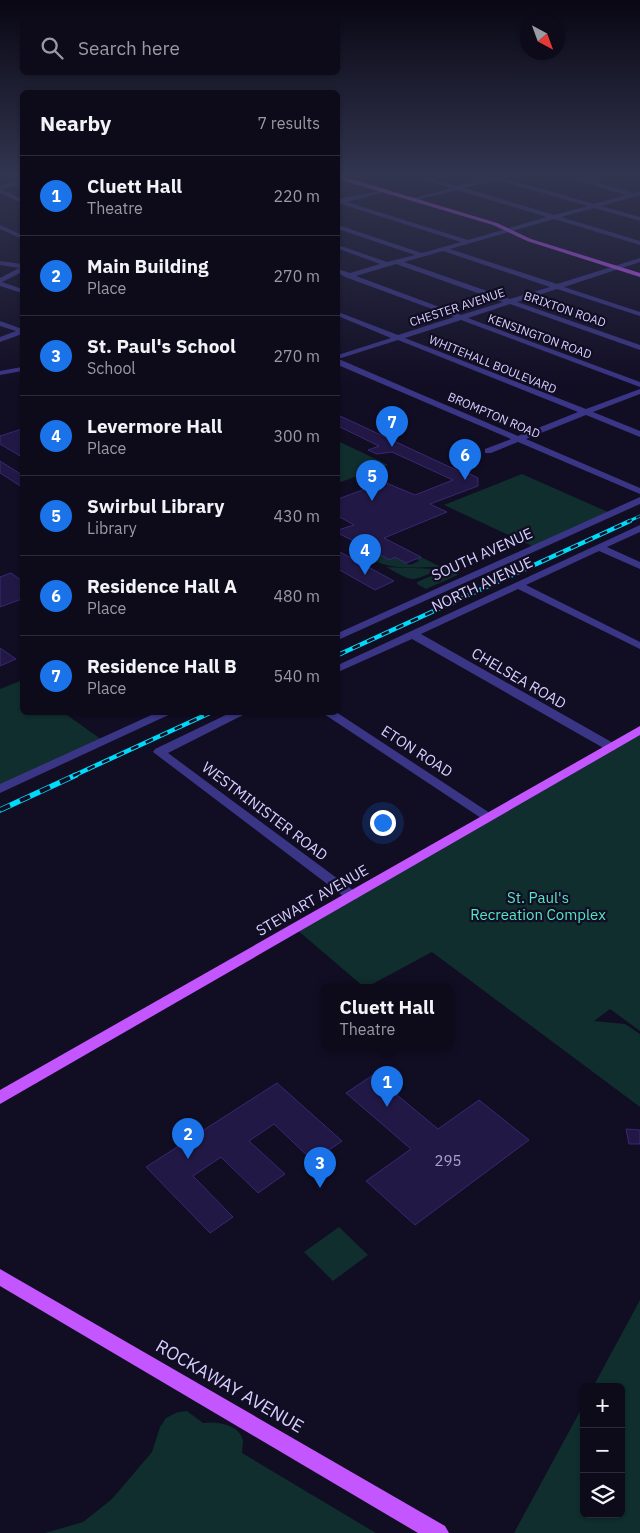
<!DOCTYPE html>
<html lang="en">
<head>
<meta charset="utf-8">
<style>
  :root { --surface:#0d0a1a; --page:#1b1827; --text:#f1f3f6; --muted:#9a9aa2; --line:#2d2b39; --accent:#1a73e8 }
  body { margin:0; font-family:"IBM Plex Sans",sans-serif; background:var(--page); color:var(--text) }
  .controls { position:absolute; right:15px; bottom:15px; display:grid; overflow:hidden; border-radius:8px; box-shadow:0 1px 4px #0004 }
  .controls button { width:45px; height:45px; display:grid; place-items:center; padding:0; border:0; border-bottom:1px solid var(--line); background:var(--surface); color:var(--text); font:25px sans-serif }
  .compass { position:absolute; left:520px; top:15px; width:45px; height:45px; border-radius:50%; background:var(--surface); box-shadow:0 1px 4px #0004; rotate:139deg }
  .you { position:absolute; left:382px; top:822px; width:18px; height:18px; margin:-12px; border:4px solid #fff; border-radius:50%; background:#1a73e8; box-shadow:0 0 0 8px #1a73e833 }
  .badge { display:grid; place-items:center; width:32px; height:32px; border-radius:50%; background:var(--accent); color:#fff; font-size:16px; font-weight:700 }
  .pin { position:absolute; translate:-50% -41px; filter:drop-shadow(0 1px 2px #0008) }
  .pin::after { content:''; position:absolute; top:26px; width:18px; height:15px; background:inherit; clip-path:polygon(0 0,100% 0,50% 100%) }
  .popup { position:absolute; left:322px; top:984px; width:130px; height:65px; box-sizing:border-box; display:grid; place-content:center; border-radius:8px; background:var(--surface); filter:drop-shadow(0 1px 4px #0005); font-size:16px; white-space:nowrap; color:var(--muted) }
  .popup b { font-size:19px; color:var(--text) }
  .popup::after { content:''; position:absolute; left:50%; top:100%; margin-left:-10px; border:10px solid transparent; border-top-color:var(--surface) }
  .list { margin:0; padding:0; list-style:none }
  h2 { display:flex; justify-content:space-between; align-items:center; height:65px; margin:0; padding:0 20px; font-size:21px }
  h2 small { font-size:16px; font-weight:400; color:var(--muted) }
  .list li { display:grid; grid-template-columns:32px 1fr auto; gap:15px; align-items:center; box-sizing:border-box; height:80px; padding:0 20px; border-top:1px solid var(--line) }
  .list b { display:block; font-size:19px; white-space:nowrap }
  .list p { margin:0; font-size:16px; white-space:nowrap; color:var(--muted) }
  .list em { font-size:16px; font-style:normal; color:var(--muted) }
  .icon { flex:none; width:28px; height:28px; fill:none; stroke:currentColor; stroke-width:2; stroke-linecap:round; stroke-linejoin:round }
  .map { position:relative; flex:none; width:640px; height:1533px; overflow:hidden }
  .search { position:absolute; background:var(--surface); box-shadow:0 1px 4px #0004; left:20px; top:20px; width:320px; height:55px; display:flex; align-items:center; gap:12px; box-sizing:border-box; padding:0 18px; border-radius:8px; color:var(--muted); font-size:19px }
  .panel { position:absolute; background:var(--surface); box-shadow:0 1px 4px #0004; left:20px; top:90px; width:320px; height:625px; border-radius:8px }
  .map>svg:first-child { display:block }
  .green { fill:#0f2e2d }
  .building { fill:#221845; stroke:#392873 }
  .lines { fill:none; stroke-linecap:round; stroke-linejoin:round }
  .minor { fill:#3a3585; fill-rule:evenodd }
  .major { fill:#c456ff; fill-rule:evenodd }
  .rail-far2-casing { stroke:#00dafa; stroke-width:3 }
  .rail-far1-casing { stroke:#00dafa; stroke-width:4.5 }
  .rail-casing { stroke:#00dafa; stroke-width:5.5 }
  .rail-far2 { stroke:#110d23; stroke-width:2; stroke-dasharray:5; stroke-linecap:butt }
  .rail-far1 { stroke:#110d23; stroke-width:2.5; stroke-dasharray:8; stroke-linecap:butt }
  .rail { stroke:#110d23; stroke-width:4; stroke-dasharray:11; stroke-linecap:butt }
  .labels { text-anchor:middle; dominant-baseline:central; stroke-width:4.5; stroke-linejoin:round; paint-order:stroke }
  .far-street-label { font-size:12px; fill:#d6cfff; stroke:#110d23 }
  .street-label { font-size:15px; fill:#d6cfff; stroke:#110d23 }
  .park-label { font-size:15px; fill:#54e6c5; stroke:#110d23 }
  .near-number-label { font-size:15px; fill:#a9a1d0 }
  .near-street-label { font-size:18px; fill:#d6cfff; stroke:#110d23 }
</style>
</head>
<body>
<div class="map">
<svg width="640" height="1533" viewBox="0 0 640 1533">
  <rect width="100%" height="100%" fill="#110d23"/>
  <g class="green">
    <path d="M338,441L388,465L338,483Z"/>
    <path d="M522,474L608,512L532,546L444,505Z"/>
    <path d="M357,542L390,560L393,556L410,565L419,561L417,559L421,557L441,567C405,567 379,573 353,544Z"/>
    <path d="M386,567L440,569C410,582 415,583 386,567Z"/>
    <path d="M447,569L458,575L426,589L417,584V582Z"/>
    <path d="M20,681L22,683V712L64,713L105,742L0,788V689Z"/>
    <path d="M640,730V1031L610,1009L594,1021L625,1024L640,1034V1107L432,952L365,988L295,928Z"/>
    <path d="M339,1227L368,1255L333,1281L304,1252Z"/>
    <path d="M640,1300V1533H514L584,1404V1514H621V1387H593Z"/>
    <path d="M187,1411L203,1423C216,1421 240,1424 243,1441C243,1445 242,1450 242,1453L376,1533H45L83,1522L112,1499L152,1452L160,1427L166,1418L178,1412Z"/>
  </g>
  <g class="building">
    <path d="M338,415L467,475L470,474L478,478V486L430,504L447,512L384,538L421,557L406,563L395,557L390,560L338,533V530L354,525L338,516V499L384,482L415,495L453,480L392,452L377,454L368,450L379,446L338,426Z"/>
    <path d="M22,429V457L0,444V436Z"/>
    <path d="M0,461L22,475V487L0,473Z"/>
    <path d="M338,551L357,561L394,581L375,590L338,569Z"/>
    <path d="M11,573L22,581V599L0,607V577Z"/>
    <path d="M0,648L16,659L0,666Z"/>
    <path d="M373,1075L438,1129L479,1100L529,1140L415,1225L366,1181L411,1149L346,1093Z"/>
    <path d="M277,1083L342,1141L313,1161L274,1124L249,1141L285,1174L258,1193L221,1157L193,1176L233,1217L210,1233L146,1167Z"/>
    <path d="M626,1129L640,1130V1144H629Z"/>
  </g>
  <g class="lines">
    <g class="minor">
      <path d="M403,173H413L457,186L490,178L477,173L497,176L518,173L503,178L594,204L626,195L552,173H562L633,193L640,191V195L601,206L640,217V221L594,208L561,217L640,241V245L554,219L450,249L557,284L640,258V262L564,287L640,312V316L557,289L517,302L640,345V350L510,304L468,318L640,382V387L461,320L405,338L586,409L640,389V394L593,412L640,431V437L586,415L526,439L640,488V494L518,442L491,453H485V449L511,439L338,365V360H341L518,436L578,412L398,340L338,359V355L391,338L338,316V312L398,335L454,317L345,277L338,273V269L350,273L380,264L339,249L338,248L341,246L387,262L415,255L338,229V225L422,253L461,242L338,203V199L385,190V192L347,202L468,240L547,217L457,190L411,201V199L451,188ZM497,180L588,206L554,215L464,188ZM443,251L550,287L510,299L404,262ZM396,264L503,302L461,315L356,276Z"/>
      <path d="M626,173L640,174V178L627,174Z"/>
      <path d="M22,180V184L0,189V185Z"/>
      <path d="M0,189L22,199V203L0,193Z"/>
      <path d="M0,225L22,235V239L0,229Z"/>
      <path d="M0,261L22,264V272L2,282L22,289V293L0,286V278L19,268L0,265Z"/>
      <path d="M0,321L22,329V334L0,342V337L16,331L0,326Z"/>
      <path d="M22,367V371L0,375V371Z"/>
      <path d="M640,497V504L338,640V633Z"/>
      <path d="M640,525V532L607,547L640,562V569L599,551L526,585L640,642V649L518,589L421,634L615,744L617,747L615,750H607L412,639L338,672V665Z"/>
      <path d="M158,712H175L0,793V784Z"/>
      <path d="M232,712H249L168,753L357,893L359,896L357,899H347L153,752L155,749Z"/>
      <path d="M321,712H336L496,817L489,821L484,820Z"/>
    </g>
    <g class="major">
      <path d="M338,175L497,223L531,239L640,273V277L527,241L493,225L338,179Z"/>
      <path d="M640,726V735L0,1104V1090Z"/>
      <path d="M0,1269L445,1526L449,1533H418L0,1286Z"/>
    </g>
    <defs>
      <path id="rail-far2" d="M627,522L640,516"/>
      <g id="rail-far1">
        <path d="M338,655L630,521"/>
        <path d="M73,776L212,712"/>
      </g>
      <path id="rail" d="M0,810L76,775"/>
    </defs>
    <use href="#rail-far2" class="rail-far2-casing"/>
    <use href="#rail-far1" class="rail-far1-casing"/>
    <use href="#rail" class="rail-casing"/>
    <use href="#rail-far2" class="rail-far2"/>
    <use href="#rail-far1" class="rail-far1"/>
    <use href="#rail" class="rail"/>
  </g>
  <linearGradient id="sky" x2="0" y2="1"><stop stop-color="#090713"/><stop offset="0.45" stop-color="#323550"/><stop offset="1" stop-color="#323550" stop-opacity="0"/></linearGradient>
  <rect width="640" height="388" fill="url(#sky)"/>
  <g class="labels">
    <g class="far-street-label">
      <text transform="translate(457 307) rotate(-18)">CHESTER AVENUE</text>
      <text transform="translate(565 309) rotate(19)">BRIXTON ROAD</text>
      <text transform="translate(540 336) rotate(20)">KENSINGTON ROAD</text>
      <text transform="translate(493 364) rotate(22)">WHITEHALL BOULEVARD</text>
      <text transform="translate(494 415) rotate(23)">BROMPTON ROAD</text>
    </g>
    <g class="street-label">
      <text transform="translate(482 554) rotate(-24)">SOUTH AVENUE</text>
      <text transform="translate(482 584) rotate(-25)">NORTH AVENUE</text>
      <text transform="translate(519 678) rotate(30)">CHELSEA ROAD</text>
      <text transform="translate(417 751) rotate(33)">ETON ROAD</text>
      <text transform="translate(265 811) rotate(37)">WESTMINISTER ROAD</text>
      <text transform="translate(312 900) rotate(-30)">STEWART AVENUE</text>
    </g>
    <g class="park-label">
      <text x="538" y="897">St. Paul's<tspan x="538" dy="17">Recreation Complex</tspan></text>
    </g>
    <g class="near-number-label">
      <text x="448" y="1160">295</text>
    </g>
    <g class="near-street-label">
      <text transform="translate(230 1386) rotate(30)">ROCKAWAY AVENUE</text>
    </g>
  </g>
</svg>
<div class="controls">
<button>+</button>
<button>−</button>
<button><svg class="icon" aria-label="layers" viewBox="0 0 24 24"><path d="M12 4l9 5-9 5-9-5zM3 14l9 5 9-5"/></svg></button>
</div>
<svg class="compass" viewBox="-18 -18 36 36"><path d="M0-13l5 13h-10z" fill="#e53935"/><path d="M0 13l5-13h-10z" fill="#9a9aa2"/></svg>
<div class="you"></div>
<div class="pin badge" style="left:387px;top:1107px">1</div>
<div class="popup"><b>Cluett Hall</b>Theatre</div>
<div class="pin badge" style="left:188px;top:1159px">2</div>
<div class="pin badge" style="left:320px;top:1188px">3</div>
<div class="pin badge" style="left:365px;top:575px">4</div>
<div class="pin badge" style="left:372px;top:501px">5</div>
<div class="pin badge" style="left:465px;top:480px">6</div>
<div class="pin badge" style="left:392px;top:447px">7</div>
<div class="search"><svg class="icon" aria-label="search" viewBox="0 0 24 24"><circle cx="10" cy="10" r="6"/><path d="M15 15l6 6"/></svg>Search here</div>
<section class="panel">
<h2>Nearby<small>7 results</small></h2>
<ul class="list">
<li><span class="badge">1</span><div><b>Cluett Hall</b><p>Theatre</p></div><em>220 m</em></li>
<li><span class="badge">2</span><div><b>Main Building</b><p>Place</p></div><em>270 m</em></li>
<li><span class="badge">3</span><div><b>St. Paul's School</b><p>School</p></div><em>270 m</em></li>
<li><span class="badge">4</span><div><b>Levermore Hall</b><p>Place</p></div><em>300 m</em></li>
<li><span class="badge">5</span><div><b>Swirbul Library</b><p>Library</p></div><em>430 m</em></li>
<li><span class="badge">6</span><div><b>Residence Hall A</b><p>Place</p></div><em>480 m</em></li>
<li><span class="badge">7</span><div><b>Residence Hall B</b><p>Place</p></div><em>540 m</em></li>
</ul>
</section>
</div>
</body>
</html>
